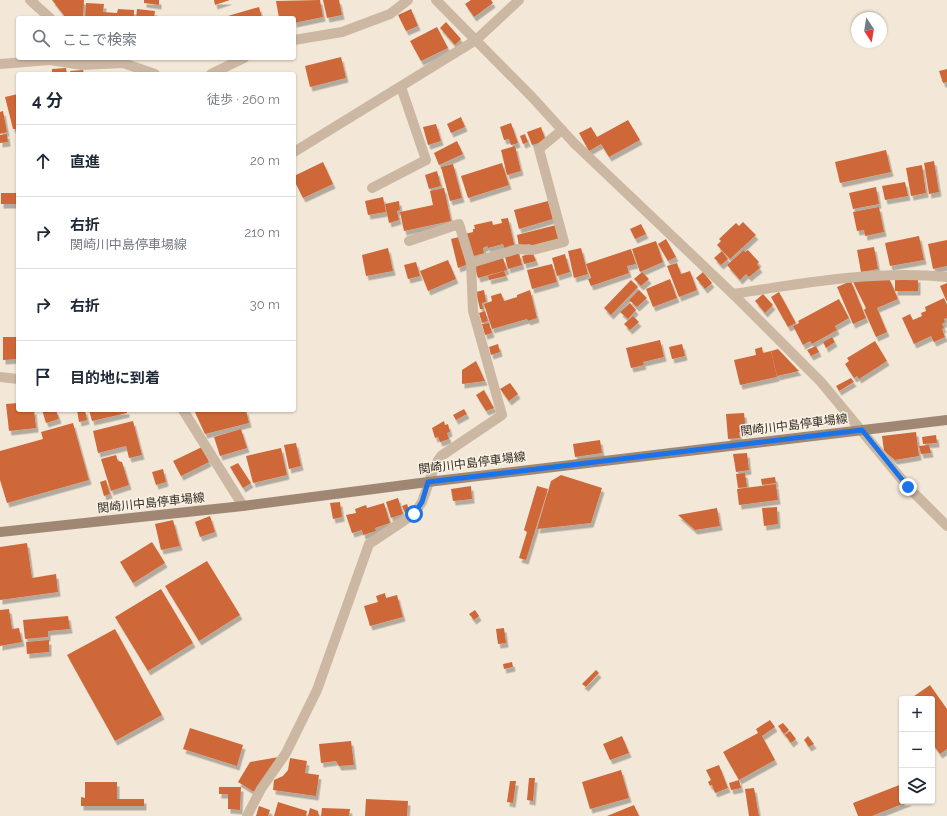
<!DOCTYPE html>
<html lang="ja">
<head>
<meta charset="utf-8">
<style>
  :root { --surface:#fff; --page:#f6f6f7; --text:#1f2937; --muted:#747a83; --line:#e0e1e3 }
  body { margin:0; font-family:Raleway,"Noto Sans JP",sans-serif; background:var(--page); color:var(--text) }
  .controls { position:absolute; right:12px; bottom:12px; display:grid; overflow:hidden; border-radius:4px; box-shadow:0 1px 3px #0004 }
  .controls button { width:36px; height:36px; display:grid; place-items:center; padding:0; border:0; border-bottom:1px solid var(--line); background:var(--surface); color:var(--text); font:20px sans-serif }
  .compass { position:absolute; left:851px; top:12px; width:36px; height:36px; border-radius:50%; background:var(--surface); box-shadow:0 1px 3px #0004; rotate:168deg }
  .stop { position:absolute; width:12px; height:12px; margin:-9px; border:3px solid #1a73e8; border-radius:50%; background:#fff }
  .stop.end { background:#1a73e8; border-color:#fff; box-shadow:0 1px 4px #0008 }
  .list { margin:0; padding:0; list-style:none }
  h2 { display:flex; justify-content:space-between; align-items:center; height:52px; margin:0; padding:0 16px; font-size:17px }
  h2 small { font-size:13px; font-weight:400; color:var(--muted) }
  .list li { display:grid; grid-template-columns:26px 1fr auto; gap:12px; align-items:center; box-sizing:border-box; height:72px; padding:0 16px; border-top:1px solid var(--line) }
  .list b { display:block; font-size:15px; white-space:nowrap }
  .list p { margin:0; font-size:13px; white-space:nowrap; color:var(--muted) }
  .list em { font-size:13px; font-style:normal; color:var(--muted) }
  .icon { flex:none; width:22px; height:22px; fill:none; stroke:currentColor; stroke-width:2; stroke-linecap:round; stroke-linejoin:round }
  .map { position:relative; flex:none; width:947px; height:816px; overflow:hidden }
  .search { position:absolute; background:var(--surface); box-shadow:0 1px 3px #0004; left:16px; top:16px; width:280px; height:44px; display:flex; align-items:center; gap:10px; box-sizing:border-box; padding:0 14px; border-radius:4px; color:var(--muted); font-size:15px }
  .panel { position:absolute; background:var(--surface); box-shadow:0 1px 3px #0004; left:16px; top:72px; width:280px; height:340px; border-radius:4px }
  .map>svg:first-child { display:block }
  .building { fill:#cf6739; filter:url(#shadow) }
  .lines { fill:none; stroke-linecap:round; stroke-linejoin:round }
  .street { stroke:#ccb8a2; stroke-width:10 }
  .secondary { stroke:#9f8774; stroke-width:10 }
  .route { stroke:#1a73e8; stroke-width:5 }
  .labels { text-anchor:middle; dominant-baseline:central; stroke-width:3; stroke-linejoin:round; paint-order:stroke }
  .street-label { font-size:12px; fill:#362c25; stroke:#faf2e4 }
</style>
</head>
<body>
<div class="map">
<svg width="947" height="816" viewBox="0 0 947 816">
  <defs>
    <filter id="shadow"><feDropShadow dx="2.5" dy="4.5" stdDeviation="0" flood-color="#0004"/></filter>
  </defs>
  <rect width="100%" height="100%" fill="#f3e8d7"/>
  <g class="building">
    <path d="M52,0H84L83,18H66Z"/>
    <path d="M144,0H159V5L144,3Z"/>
    <path d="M214,0H230L215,5Z"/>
    <path d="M320,0L323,17L294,23V18H279L276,1Z"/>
    <path d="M323,0H339L342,15L327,18Z"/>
    <path d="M471,0H491L493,3L474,17L465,4Z"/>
    <path d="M86,3L104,4L103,12L117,13L118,9L134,10V18H85Z"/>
    <path d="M259,7L262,18H221Z"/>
    <path d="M137,9L155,11L154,18H136Z"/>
    <path d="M411,9L418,26L406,31L398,15Z"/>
    <path d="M446,22L461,39L455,45L440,28Z"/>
    <path d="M437,27L448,48L421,61L410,41Z"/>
    <path d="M341,57L346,78L310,87L305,66Z"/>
    <path d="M66,68L67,74H52V69Z"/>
    <path d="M947,69V82L943,83L939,71Z"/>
    <path d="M83,70L84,74H71L70,71Z"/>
    <path d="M18,94V129H13L5,97Z"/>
    <path d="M3,111L7,132L0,134V112Z"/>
    <path d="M461,117L465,127L451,133L447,124Z"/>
    <path d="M628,120L640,140L609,157L601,144L589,151L579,133L591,127L597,137Z"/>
    <path d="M511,123L518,143L511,145L509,139L504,140L500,127Z"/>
    <path d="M436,124L441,141L428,145L423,127Z"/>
    <path d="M541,127L546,141L532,145L527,132Z"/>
    <path d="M7,134L8,142L0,143V135Z"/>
    <path d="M525,134L528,142L523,144L520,136Z"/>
    <path d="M457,141L463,154L439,165L434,153Z"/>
    <path d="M515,146L521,171L507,175L501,150Z"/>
    <path d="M886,150L891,172L840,183L835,162Z"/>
    <path d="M934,161L939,192L929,194L924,163Z"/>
    <path d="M323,162L333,184L303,198L294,180V176Z"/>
    <path d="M502,163L509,185L468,198L461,176Z"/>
    <path d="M453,164L462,198L450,201L441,167Z"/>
    <path d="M922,165L926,193L911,196L906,168Z"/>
    <path d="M437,171L441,186L429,189L425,175Z"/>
    <path d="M905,182L908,196L885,200L882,186Z"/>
    <path d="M876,187L879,204L853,209L849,193Z"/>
    <path d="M444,188L451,221L404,231L400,212L433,205L430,191Z"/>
    <path d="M1,193H17L16,204H1Z"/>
    <path d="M383,197L386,212L368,215L365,201Z"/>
    <path d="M399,201L400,210L397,211L399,220L389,223L385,204Z"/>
    <path d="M548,201L553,219L519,229L514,210Z"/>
    <path d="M879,207L884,232L865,236L864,230L857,231L853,212Z"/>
    <path d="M508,218L515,248L505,250L503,244L488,248L487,246L483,248L484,253L471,257L465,234L473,232V229H475L474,225L492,221L493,225L502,223L501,219Z"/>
    <path d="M743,222L756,235L730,259L717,245L721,241L719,239L736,223L739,226Z"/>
    <path d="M641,224L646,234L635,239L630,229Z"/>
    <path d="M556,225L560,241L531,248L530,244L519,246L517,235Z"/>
    <path d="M919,236L924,260L890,266L885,243Z"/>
    <path d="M459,237L468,264L458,268L451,239Z"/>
    <path d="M666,239L676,257L668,261L658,244Z"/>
    <path d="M947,240V266L933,269L928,244Z"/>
    <path d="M656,241L663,262L640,272L632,249Z"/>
    <path d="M874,247L878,269L861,272L857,250Z"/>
    <path d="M388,248L393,271L366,276L362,255Z"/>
    <path d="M581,248L588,274L574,278L568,251Z"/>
    <path d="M631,249L636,264L627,266L629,273L591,286L588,279L591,278L586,264Z"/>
    <path d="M744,250L745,252L748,250L759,262L757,264L760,268L749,277L746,274L740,280L727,265Z"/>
    <path d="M722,251L728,259L721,265L714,258Z"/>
    <path d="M519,253L522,265L508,269L505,257Z"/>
    <path d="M533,253L536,261L524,264L522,256Z"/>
    <path d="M565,254L570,272L557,276L552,258Z"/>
    <path d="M503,258L507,270L478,278L474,265Z"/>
    <path d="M448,260L456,279L428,291L420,271Z"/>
    <path d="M416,262L420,276L408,279L404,265Z"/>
    <path d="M677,263L681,274L690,271L697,290L679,297L667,266Z"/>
    <path d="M552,264L557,282L532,289L527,270Z"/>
    <path d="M504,271L506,276L489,280L488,276Z"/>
    <path d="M642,272L649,279L641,286L634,279Z"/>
    <path d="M703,272L712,283L705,289L696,278Z"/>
    <path d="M889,278L898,299L877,308L887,332L876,337L864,310L866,308L853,282Z"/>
    <rect x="895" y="278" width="23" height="13"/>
    <path d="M670,279L677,298L653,307L646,289Z"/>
    <path d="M631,280L638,287L611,315L604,308Z"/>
    <path d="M851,281L866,318L853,324L837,287Z"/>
    <path d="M947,283V302L940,286Z"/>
    <path d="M484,290L486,302L482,303L483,309H480L476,292Z"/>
    <path d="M530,290L537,318L528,321L527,319L492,329L484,304L492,301L491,296L501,293L504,301L517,297V295Z"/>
    <path d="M639,290L647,298L637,307L629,300Z"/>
    <path d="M779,292L796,323L788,327L771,297Z"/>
    <path d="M763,294L773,305L765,313L755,301Z"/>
    <path d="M944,298L947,305V318L944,319L945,322L942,324L944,328L942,329L945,337L934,342L931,336L914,344L902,318L910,314L913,320L922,316L921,313L926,311L925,307Z"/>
    <path d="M839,299L849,318L835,326L837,330L812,344L810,341L803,345L793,326L799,323L798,321Z"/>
    <path d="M630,303L636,310L628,319L620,312Z"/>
    <path d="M485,311L488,321L482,323L479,313Z"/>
    <path d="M633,316L639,322L630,330L624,324Z"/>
    <path d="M489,323L492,333L485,335L482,324Z"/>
    <path d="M3,337H18V359L3,360Z"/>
    <path d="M832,337L835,342L826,348L823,342Z"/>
    <path d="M660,340L664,357L643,362L644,365L631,368L626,348Z"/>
    <path d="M875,341L887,361L859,379L857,376L854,378L845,364L849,361L847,358Z"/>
    <path d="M498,344L500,352L491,355L489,347Z"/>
    <path d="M682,344L685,356L672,359L669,347Z"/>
    <path d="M816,346L819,352L811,356L807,350Z"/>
    <path d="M762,347L763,353L771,351L777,377L740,385L734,360L756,355L755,349Z"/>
    <path d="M778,349L799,371L777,376L771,351Z"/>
    <path d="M476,361L485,381L462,384V370Z"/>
    <path d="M851,378L854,382L839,391L836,386Z"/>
    <path d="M510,383L518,394L509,401L500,389Z"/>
    <path d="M484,390L494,408L486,411L476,395Z"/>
    <path d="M18,403V410H34L36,428L9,431L6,404Z"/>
    <path d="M464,409L467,414L456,420L453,415Z"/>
    <path d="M42,410H56L59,419L46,423Z"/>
    <path d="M77,410H85L87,420L79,422Z"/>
    <path d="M89,410H127V413L92,421Z"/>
    <path d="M194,410H246L249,423L205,434Z"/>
    <path d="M744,413L746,432H739L740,438L728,439L726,414Z"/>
    <path d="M133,421L142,455L129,458L126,446L98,453L93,431Z"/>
    <path d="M444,421L445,425L448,424L450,432L447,433L449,439L440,442L438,437L435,438L432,428Z"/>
    <path d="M73,423L89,480L7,503L0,480V451L43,439L41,432Z"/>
    <path d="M241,429L247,448L220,456L214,437Z"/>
    <path d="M916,432L919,456L895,460L884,451L882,436Z"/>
    <path d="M936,435L937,443L923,444L922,437Z"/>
    <path d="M600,440L602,453L575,457L573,444Z"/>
    <path d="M296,443L301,466L289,469L284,445Z"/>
    <path d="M929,445L931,453L921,454L919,446Z"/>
    <path d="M202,447L209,462L181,476L173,461Z"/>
    <path d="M281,448L287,475L253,483L246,456Z"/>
    <path d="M747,453L749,470L736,472L733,454Z"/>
    <path d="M116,455L118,461L122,462L129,485L111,491L101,459Z"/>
    <path d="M238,463L251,483L243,488L230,467Z"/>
    <path d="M163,469L166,482L156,485L152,472Z"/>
    <path d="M745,473L747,487L738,488L736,474Z"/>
    <path d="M561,475L602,488L591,523L537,529L551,481Z"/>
    <path d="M775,477L776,483L762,485L761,479Z"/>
    <path d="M106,480L110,494L104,496L100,482Z"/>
    <path d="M776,484L778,500L739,505L737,489Z"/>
    <path d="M471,486L472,499L453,501L451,489Z"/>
    <path d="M537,486L548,489L526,560L519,558L527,532L524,530Z"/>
    <path d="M398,498L403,514L391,518L386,502Z"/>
    <path d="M340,502L342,517L333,519L330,503Z"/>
    <path d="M384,503L390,523L375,528L376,531L363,535L362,530L352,533L346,515L356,513L355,509L366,505L367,508Z"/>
    <path d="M407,504L410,512L405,513L402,506Z"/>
    <path d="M777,507L778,524L764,526L762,508Z"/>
    <path d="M717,508L720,526L695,530L678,515Z"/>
    <path d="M210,516L215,532L200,537L195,522Z"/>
    <path d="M173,520L180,546L161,550L155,524Z"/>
    <path d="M152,542L165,563L133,583L120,562Z"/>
    <path d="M27,543L32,578L56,574L58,592L0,600V547Z"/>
    <path d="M207,561L240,615L199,641L165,586Z"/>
    <path d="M161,589L193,643L148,671L115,617Z"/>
    <path d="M385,593L386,598L397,595L403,617L370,626L364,606L378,602L376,596Z"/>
    <path d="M9,609L12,629L19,628L22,642L0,646V610Z"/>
    <path d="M475,610L479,616L474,620L469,614Z"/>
    <path d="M68,616L70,629L48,631V637L25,639L23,620Z"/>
    <path d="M504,628L506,643L498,644L496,629Z"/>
    <path d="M115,629L162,715L115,741L67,655Z"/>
    <path d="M49,640V652L27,654L26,642Z"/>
    <path d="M512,662L513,667L504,669L503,664Z"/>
    <path d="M596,670L599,673L586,687L582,684Z"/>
    <path d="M930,685L947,709V749L940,754L932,743V699H910Z"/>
    <path d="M770,720L775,727L762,736L775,760L739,780L723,752L758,733L756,729Z"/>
    <path d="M783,723L789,730L784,734L778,726Z"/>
    <path d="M190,728L243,745L237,766L183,749Z"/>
    <path d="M790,731L796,739L791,743L785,735Z"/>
    <path d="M622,736L629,753L610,760L603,744Z"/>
    <path d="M808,736L814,744L809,747L804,740Z"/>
    <path d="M351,741L354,765L339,766L336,761L321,763L319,744Z"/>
    <path d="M279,757L256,793L238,782L250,762Z"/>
    <path d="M290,758L307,761L305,773L319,775L316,796L273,790L274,780L283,776L288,770Z"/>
    <path d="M719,765L728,788L715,793L712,785L710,786L708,782L711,780L706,770Z"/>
    <path d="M621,770L629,798L590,809L582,782Z"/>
    <path d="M529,778H535L533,801L527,800Z"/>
    <path d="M739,780L741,788L731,790L729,783Z"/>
    <path d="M510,781H516L513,803L507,802Z"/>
    <path d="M85,782H117V799H144V806H81V797L85,798Z"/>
    <path d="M902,784V801H910L872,816H858L853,803Z"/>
    <path d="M219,787H241L240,810L228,809V794H219Z"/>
    <path d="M754,788L759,816H749L745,789Z"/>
    <path d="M366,799L408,801L407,816H365Z"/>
    <path d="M278,802L307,811L306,816H274Z"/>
    <path d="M634,805L639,816H607Z"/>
    <path d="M259,806L270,810L268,816H256Z"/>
    <path d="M310,808L318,811L319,816H308Z"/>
    <path d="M322,808L350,809L349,816H321Z"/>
  </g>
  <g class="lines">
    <g class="street">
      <path d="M30,0L50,18"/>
      <path d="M436,0L532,97L573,142L733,294L821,382L908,487L947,526"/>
      <path d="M294,40L342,32L390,14L408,0"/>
      <path d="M0,64L50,60L82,65L123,63L155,74"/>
      <path d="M211,74L244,58"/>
      <path d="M294,152L476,40L519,0"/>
      <path d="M372,188L426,160L401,87"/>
      <path d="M471,263L517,249L533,250L564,242L539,149L562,130"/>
      <path d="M733,294C804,283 876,270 947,277"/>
      <path d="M0,377L18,379"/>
      <path d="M183,410L243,506"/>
      <path d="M247,816L261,789L286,753L317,690L369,544L414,514L422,502L435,465L441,456L502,415L473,311L471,263L459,224L409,241"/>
    </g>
    <path class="secondary" d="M0,532L243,506L428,482L947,420"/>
  </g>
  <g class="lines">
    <path class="route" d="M414,514L422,502L428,482L862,430L908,487"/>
  </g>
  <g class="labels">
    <g class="street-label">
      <text transform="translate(794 425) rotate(-7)">関崎川中島停車場線</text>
      <text transform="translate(472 463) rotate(-7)">関崎川中島停車場線</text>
      <text transform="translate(151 503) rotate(-6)">関崎川中島停車場線</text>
    </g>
  </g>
</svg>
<div class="controls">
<button>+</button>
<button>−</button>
<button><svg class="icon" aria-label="layers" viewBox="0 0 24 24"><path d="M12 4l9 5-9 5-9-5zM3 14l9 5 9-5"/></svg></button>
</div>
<svg class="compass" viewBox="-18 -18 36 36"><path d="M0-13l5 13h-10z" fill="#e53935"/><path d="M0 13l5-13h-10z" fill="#747a83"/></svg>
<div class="stop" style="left:414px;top:514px"></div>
<div class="stop end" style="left:908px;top:487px"></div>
<div class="search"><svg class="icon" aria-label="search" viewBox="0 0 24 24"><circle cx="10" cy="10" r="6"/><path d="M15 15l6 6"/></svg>ここで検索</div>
<section class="panel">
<h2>4 分<small>徒歩 · 260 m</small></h2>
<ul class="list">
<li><svg class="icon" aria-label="ahead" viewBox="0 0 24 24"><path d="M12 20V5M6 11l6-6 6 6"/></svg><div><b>直進</b></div><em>20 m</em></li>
<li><svg class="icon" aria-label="right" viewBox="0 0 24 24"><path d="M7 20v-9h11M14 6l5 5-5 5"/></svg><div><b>右折</b><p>関崎川中島停車場線</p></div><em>210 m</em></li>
<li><svg class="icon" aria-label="right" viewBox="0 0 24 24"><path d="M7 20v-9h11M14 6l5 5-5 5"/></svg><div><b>右折</b></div><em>30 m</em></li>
<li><svg class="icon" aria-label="arrive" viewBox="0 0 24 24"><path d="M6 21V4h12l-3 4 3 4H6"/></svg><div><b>目的地に到着</b></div></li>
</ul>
</section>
</div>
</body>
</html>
